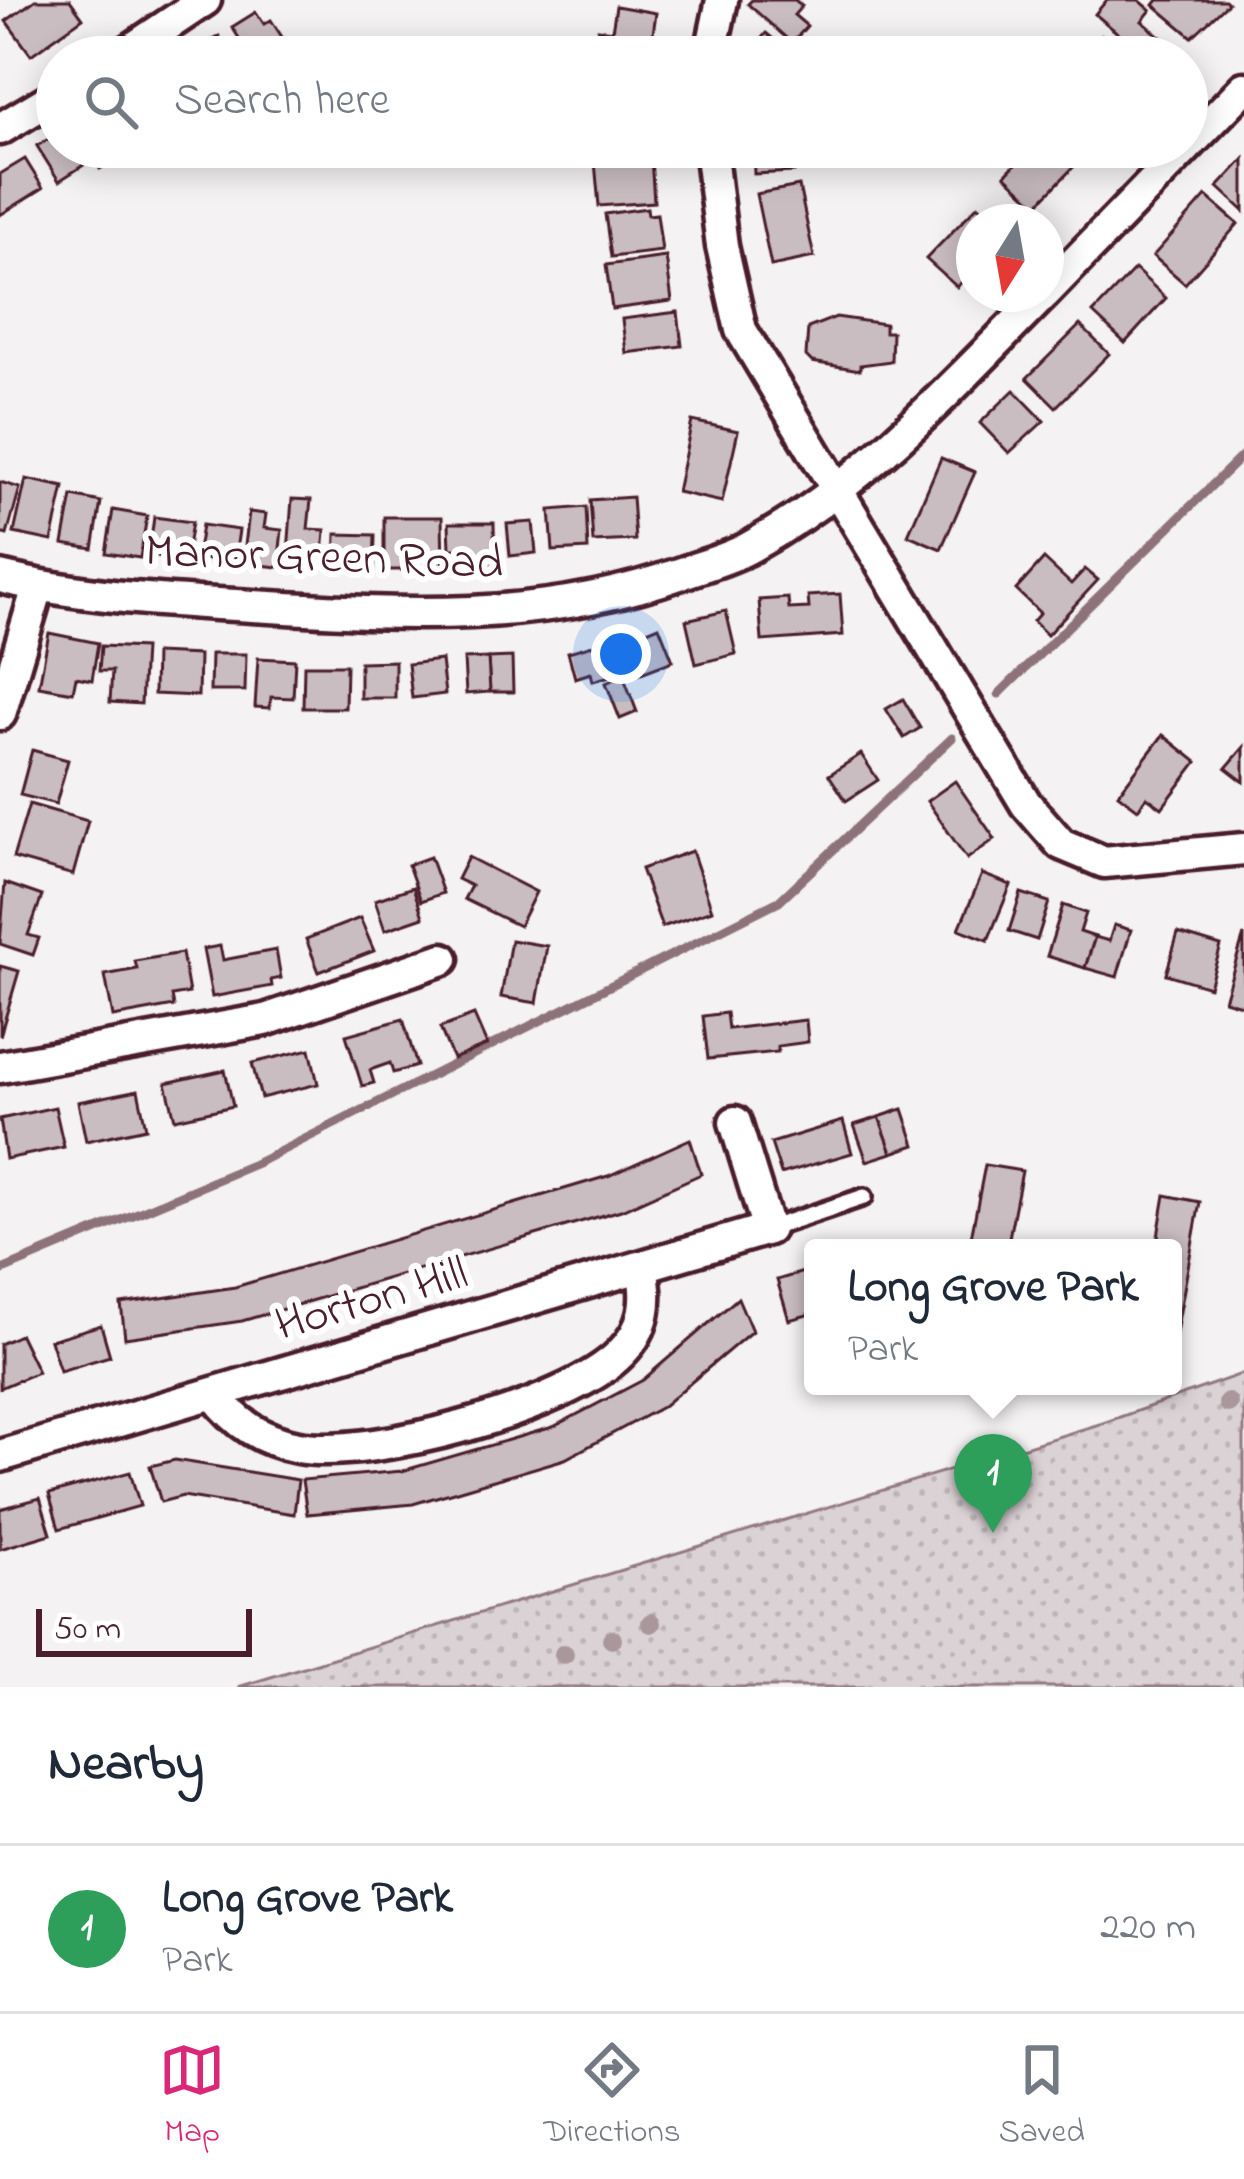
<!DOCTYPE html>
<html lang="en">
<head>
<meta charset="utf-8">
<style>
  :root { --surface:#fff; --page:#f6f6f7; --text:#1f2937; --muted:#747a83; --line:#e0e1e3; --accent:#db2777 }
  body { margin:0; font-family:"Indie Flower",sans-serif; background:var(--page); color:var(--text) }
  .compass { position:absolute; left:956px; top:204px; width:108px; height:108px; border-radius:50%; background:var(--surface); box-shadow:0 6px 30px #0003; rotate:191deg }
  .scale { position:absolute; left:36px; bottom:30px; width:216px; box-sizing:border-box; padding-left:12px; border:6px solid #4a1f2b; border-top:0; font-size:33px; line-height:42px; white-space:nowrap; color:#4a1f2b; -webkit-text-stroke:9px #fff; paint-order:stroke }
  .you { position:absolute; left:621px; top:654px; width:42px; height:42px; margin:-30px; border:9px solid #fff; border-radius:50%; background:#1a73e8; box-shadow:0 0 0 18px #1a73e833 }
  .badge { display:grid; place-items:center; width:78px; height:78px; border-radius:50%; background:var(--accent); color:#fff; font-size:39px; font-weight:700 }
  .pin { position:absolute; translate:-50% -99px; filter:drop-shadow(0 3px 6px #0008) }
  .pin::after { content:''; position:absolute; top:63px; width:42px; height:36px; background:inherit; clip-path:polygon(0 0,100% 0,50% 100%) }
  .popup { position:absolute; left:804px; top:1239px; width:378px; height:156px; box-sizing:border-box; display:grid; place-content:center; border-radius:12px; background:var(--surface); filter:drop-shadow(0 3px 9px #0005); font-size:39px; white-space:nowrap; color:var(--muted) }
  .popup b { font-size:45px; color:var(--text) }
  .popup::after { content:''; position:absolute; left:50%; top:100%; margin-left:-24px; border:24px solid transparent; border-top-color:var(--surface) }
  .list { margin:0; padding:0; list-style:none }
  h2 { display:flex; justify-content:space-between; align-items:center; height:156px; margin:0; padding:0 48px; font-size:51px }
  h2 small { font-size:39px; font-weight:400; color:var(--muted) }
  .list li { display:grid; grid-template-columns:78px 1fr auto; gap:36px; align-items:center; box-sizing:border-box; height:168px; padding:0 48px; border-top:3px solid var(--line) }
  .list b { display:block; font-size:45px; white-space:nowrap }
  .list p { margin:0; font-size:39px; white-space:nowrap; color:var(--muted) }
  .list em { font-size:39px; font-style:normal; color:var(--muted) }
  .icon { flex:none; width:66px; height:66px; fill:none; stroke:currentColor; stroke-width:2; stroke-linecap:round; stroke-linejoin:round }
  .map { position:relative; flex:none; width:1244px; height:1687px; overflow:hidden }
  .search { position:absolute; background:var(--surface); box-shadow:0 6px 30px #0003; left:36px; right:36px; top:36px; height:132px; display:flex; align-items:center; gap:30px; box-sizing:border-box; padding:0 42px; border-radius:66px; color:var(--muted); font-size:45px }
  .sheet { height:324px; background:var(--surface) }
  nav { display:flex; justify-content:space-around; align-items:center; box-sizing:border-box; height:168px; border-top:3px solid var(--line); background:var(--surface); font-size:33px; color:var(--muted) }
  nav a { display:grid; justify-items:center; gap:6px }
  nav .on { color:var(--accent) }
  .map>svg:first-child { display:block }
  .park { fill:url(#park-dots); stroke:#927880; stroke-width:3 }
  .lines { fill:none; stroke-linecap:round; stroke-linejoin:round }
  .stream { stroke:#8d727a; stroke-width:9 }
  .building { fill:#cabdc1; stroke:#4a1f2b; stroke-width:3 }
  .service-casing { stroke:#4a1f2b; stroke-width:24 }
  .minor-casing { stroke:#4a1f2b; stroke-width:39 }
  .service { stroke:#fff; stroke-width:15 }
  .minor { stroke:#fff; stroke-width:30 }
  .tree { fill:#aa979c }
  .labels { text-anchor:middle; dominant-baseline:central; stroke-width:12; stroke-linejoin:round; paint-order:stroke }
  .street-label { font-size:48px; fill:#4a1f2b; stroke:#fff }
</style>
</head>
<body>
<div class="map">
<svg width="1244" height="1687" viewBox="0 0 1244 1687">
  <defs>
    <pattern id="park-dots" width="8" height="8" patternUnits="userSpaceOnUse" patternTransform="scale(3)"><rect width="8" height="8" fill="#dbd2d5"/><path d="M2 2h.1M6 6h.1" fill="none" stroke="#bdb4b7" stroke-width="1.8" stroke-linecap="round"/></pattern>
  </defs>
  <rect width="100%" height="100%" fill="#f4f2f2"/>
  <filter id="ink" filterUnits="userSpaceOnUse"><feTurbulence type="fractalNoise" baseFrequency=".00833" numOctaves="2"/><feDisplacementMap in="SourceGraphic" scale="24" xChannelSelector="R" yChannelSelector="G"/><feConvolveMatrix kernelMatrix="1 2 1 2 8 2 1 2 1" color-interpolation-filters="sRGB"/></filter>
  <g filter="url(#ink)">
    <path class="park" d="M1244,1373V1687H238L1103,1423Z"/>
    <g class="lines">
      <g class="stream">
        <path d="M999,694L1244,454"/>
        <path d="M0,1271L259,1162L779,901L952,738"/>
      </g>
    </g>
    <g class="building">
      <path d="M35,0H70L83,18L31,55L6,21Z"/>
      <path d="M752,0H795L802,6L794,15L807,26L792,43L748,4Z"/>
      <path d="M1107,0H1139L1151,10L1142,21L1184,57H1146L1095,14Z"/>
      <path d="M1158,0H1225L1228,3L1192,37L1154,5Z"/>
      <path d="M616,6L656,13L650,55L595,46L598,29L612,31Z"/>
      <path d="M256,12L264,24L271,20L295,57H251L232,27Z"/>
      <path d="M766,33L795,57H746Z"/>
      <path d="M1102,35L1127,57H1083Z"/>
      <path d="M219,36L232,57H196L193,52Z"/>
      <path d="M57,134V147H82L90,161L59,181L37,146Z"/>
      <path d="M87,147H132L133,149L100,169Z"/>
      <path d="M144,147H181L154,164Z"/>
      <path d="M753,147H793L794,172L754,174Z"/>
      <path d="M1032,147H1074L1084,156L1037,205L1005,175Z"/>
      <path d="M651,158L654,202L599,206L595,162Z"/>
      <path d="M25,159L43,188L0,215V174Z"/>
      <path d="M1244,159V211L1218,187Z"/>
      <path d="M799,186L814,257L771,266L756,194Z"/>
      <path d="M1206,196L1238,224L1185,284L1153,256Z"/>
      <path d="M978,205L996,222H974V269L957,287L926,259Z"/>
      <path d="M647,208L648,215L657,214L662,251L611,257L605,214Z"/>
      <path d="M666,257L672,301L612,309L606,265Z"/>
      <path d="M1135,269L1166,298L1125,343L1093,313Z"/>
      <path d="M678,312L682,346L626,353L622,319Z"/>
      <path d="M836,317L885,324V332H892L891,361L860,365V370L812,362L806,356L808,328Z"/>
      <path d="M1080,325L1109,354L1056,407L1027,378Z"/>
      <path d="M1014,390L1044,421L1009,453L980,423Z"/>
      <path d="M692,421L738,431L722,502L677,492Z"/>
      <path d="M941,458L975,472L941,549L908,535Z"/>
      <path d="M26,479L64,487L52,541L14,533Z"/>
      <path d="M0,482L20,488L7,535L0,533Z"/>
      <path d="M72,496L101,502L93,549L63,544Z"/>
      <path d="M632,497L635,540L593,542L590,500Z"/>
      <path d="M292,499L311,500L308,529L325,530L322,569L287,566Z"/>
      <path d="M586,507L588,549L553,551L550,510Z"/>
      <path d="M113,510L147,516L140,558L106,553Z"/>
      <path d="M249,512L266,514L264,528L282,530L278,567L243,563Z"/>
      <path d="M154,517L192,522L186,560L149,555Z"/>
      <path d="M384,517H442L443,570H384Z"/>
      <path d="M533,522L536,553L510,556L507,524Z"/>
      <path d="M449,523H494L495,570H465L464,549H450Z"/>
      <path d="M202,525L239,530L234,564L197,558Z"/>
      <path d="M336,534L375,535L374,571L335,570Z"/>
      <path d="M1044,559L1071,584L1085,569L1098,580L1047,635L1033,621L1040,613L1016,590Z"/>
      <path d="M840,594L843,635L762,641L759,600L788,598L789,609L809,608L808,596Z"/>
      <path d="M726,611L736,654L696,664L686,620Z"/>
      <path d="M659,626L673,661L636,675L631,663L621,667L613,645Z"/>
      <path d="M49,633L98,643L92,680L76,677L73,692L39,686Z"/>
      <path d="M610,640L620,673L593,681L591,673L575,678L568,652Z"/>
      <path d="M101,646L144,648L141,704L110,702L112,671H99Z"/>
      <path d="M155,653L199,655L198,696L154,694Z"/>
      <path d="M211,654H246L245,691H210Z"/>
      <path d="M512,657L513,692H490L488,658Z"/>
      <path d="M258,658L295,660L293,698L271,697L270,708L255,707Z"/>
      <path d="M488,658L490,692L466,694L464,659Z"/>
      <path d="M441,660L445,694L412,698L408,664Z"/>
      <path d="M395,661V698H360V662Z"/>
      <path d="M304,665H346L345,708H303Z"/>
      <path d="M623,675L637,712L620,719L606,683Z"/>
      <path d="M903,699L920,728L904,738L886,709Z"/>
      <path d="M1163,735L1197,762L1162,808L1147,797L1138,809L1118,794Z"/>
      <path d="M1244,747V782L1226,768Z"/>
      <path d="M32,750L68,760L56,804L20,795Z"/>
      <path d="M861,754L878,780L846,801L829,775Z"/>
      <path d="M955,781L995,839L967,859L927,801Z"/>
      <path d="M29,804L88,821L73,875L13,858Z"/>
      <path d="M692,851L712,910L662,927L641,869Z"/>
      <path d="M430,857L443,893L421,901L408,865Z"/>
      <path d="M468,857L536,892L519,926L464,899L471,886L457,879Z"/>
      <path d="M982,874L1011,885L988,940L959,929Z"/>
      <path d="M5,883L42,896L28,935L39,938L33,955L0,944Z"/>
      <path d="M413,887L423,917L385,930L375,900Z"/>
      <path d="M1021,893L1049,902L1037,940L1009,931Z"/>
      <path d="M1063,905L1086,913L1080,932L1095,937L1085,968L1047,956Z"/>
      <path d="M360,918L374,951L319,972L306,939Z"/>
      <path d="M1114,925L1131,930L1117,977L1085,968L1095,937L1109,941Z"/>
      <path d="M1178,933L1221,946L1209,987L1166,974Z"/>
      <path d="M1244,935V1006L1224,1000Z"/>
      <path d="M511,940L547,946L537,1003L501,997Z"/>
      <path d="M220,946L223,960L276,950L281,978L271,980L272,986L212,997L203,949Z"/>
      <path d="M182,953L189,993L172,996L174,1006L113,1017L105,975L137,969L135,961Z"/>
      <path d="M0,966L19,971L0,1036Z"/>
      <path d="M726,1013L728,1029L806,1020L808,1042L778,1046V1052L708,1059L703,1016Z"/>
      <path d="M474,1015L487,1045L453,1059L440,1028Z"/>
      <path d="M403,1019L417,1066L393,1073L390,1063L370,1070L374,1083L362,1086L346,1035Z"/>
      <path d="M310,1049L318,1084L261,1098L252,1063Z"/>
      <path d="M225,1070L233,1106L175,1119L166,1083Z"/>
      <path d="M138,1090L146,1128L86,1141L78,1102Z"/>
      <path d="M55,1107L64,1147L6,1159L0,1119Z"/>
      <path d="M903,1109L915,1145L892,1153L879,1117Z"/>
      <path d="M879,1117L892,1153L867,1161L854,1125Z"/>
      <path d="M843,1121L852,1153L781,1174L771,1143Z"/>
      <path d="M690,1139L701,1174L621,1210L242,1321L125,1338L121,1304L235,1287L608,1176Z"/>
      <path d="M985,1165L1022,1171L1007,1248H969Z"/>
      <path d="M1165,1195L1200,1202L1173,1349V1248H1156Z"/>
      <path d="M813,1269L811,1314L789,1320L777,1280Z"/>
      <path d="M738,1298L752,1331L662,1407L565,1459L413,1504L307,1514L302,1480L402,1471L553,1427L643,1380Z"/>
      <path d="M101,1325L110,1356L60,1371L50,1340Z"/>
      <path d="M20,1335L38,1372L0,1388V1344Z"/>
      <path d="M175,1460L298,1480L294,1514L183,1496L161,1502L150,1466Z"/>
      <path d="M130,1472L140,1506L59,1529L49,1494Z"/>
      <path d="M40,1498L51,1534L0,1549V1509Z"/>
    </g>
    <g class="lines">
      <defs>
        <path id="service" d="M768,1229L864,1197"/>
        <g id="minor">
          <path d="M120,57L205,0"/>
          <path d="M710,57L722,0"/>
          <path d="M0,129L57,95"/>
          <path d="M710,147L722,246L741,330L1026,804L1061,844L1104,862L1244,849"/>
          <path d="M1046,292L1244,88"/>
          <path d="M0,577C82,597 168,601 252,606C401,615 539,624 682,573C704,565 729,559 750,547C867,483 951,387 1044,294"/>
          <path d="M0,714L38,587"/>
          <path d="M0,1067L265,1020L443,959"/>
          <path d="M214,1394C236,1423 261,1440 298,1447C371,1460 569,1407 621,1353C646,1328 649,1301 642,1268"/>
          <path d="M0,1456L768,1229L735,1122"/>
        </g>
      </defs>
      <use href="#service" class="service-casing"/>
      <use href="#minor" class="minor-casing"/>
      <use href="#service" class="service"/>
      <use href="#minor" class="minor"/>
    </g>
    <g class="tree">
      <circle cx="1228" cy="1403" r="10"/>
      <circle cx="651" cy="1623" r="10"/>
      <circle cx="612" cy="1639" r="10"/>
      <circle cx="564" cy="1654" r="10"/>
    </g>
  </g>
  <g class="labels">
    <g class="street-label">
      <text transform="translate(324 559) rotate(2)">Manor Green Road</text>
      <text transform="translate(372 1301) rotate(-16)">Horton Hill</text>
    </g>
  </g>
</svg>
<svg class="compass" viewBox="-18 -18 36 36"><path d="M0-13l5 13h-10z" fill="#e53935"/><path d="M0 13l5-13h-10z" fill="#747a83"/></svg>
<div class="scale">50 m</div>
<div class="you"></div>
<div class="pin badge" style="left:993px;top:1533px;background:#2e9e5b">1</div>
<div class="popup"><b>Long Grove Park</b>Park</div>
<div class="search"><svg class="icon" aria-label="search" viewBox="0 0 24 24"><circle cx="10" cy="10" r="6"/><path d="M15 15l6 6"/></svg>Search here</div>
</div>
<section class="sheet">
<h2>Nearby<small></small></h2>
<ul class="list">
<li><span class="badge" style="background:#2e9e5b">1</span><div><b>Long Grove Park</b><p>Park</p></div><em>220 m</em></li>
</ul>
</section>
<nav>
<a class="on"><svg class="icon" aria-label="map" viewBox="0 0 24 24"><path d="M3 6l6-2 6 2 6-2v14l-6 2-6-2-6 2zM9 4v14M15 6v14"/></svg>Map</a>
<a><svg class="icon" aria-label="directions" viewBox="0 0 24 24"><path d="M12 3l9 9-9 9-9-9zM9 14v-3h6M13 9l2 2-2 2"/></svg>Directions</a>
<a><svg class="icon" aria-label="saved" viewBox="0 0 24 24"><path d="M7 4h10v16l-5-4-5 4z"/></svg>Saved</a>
</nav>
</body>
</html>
